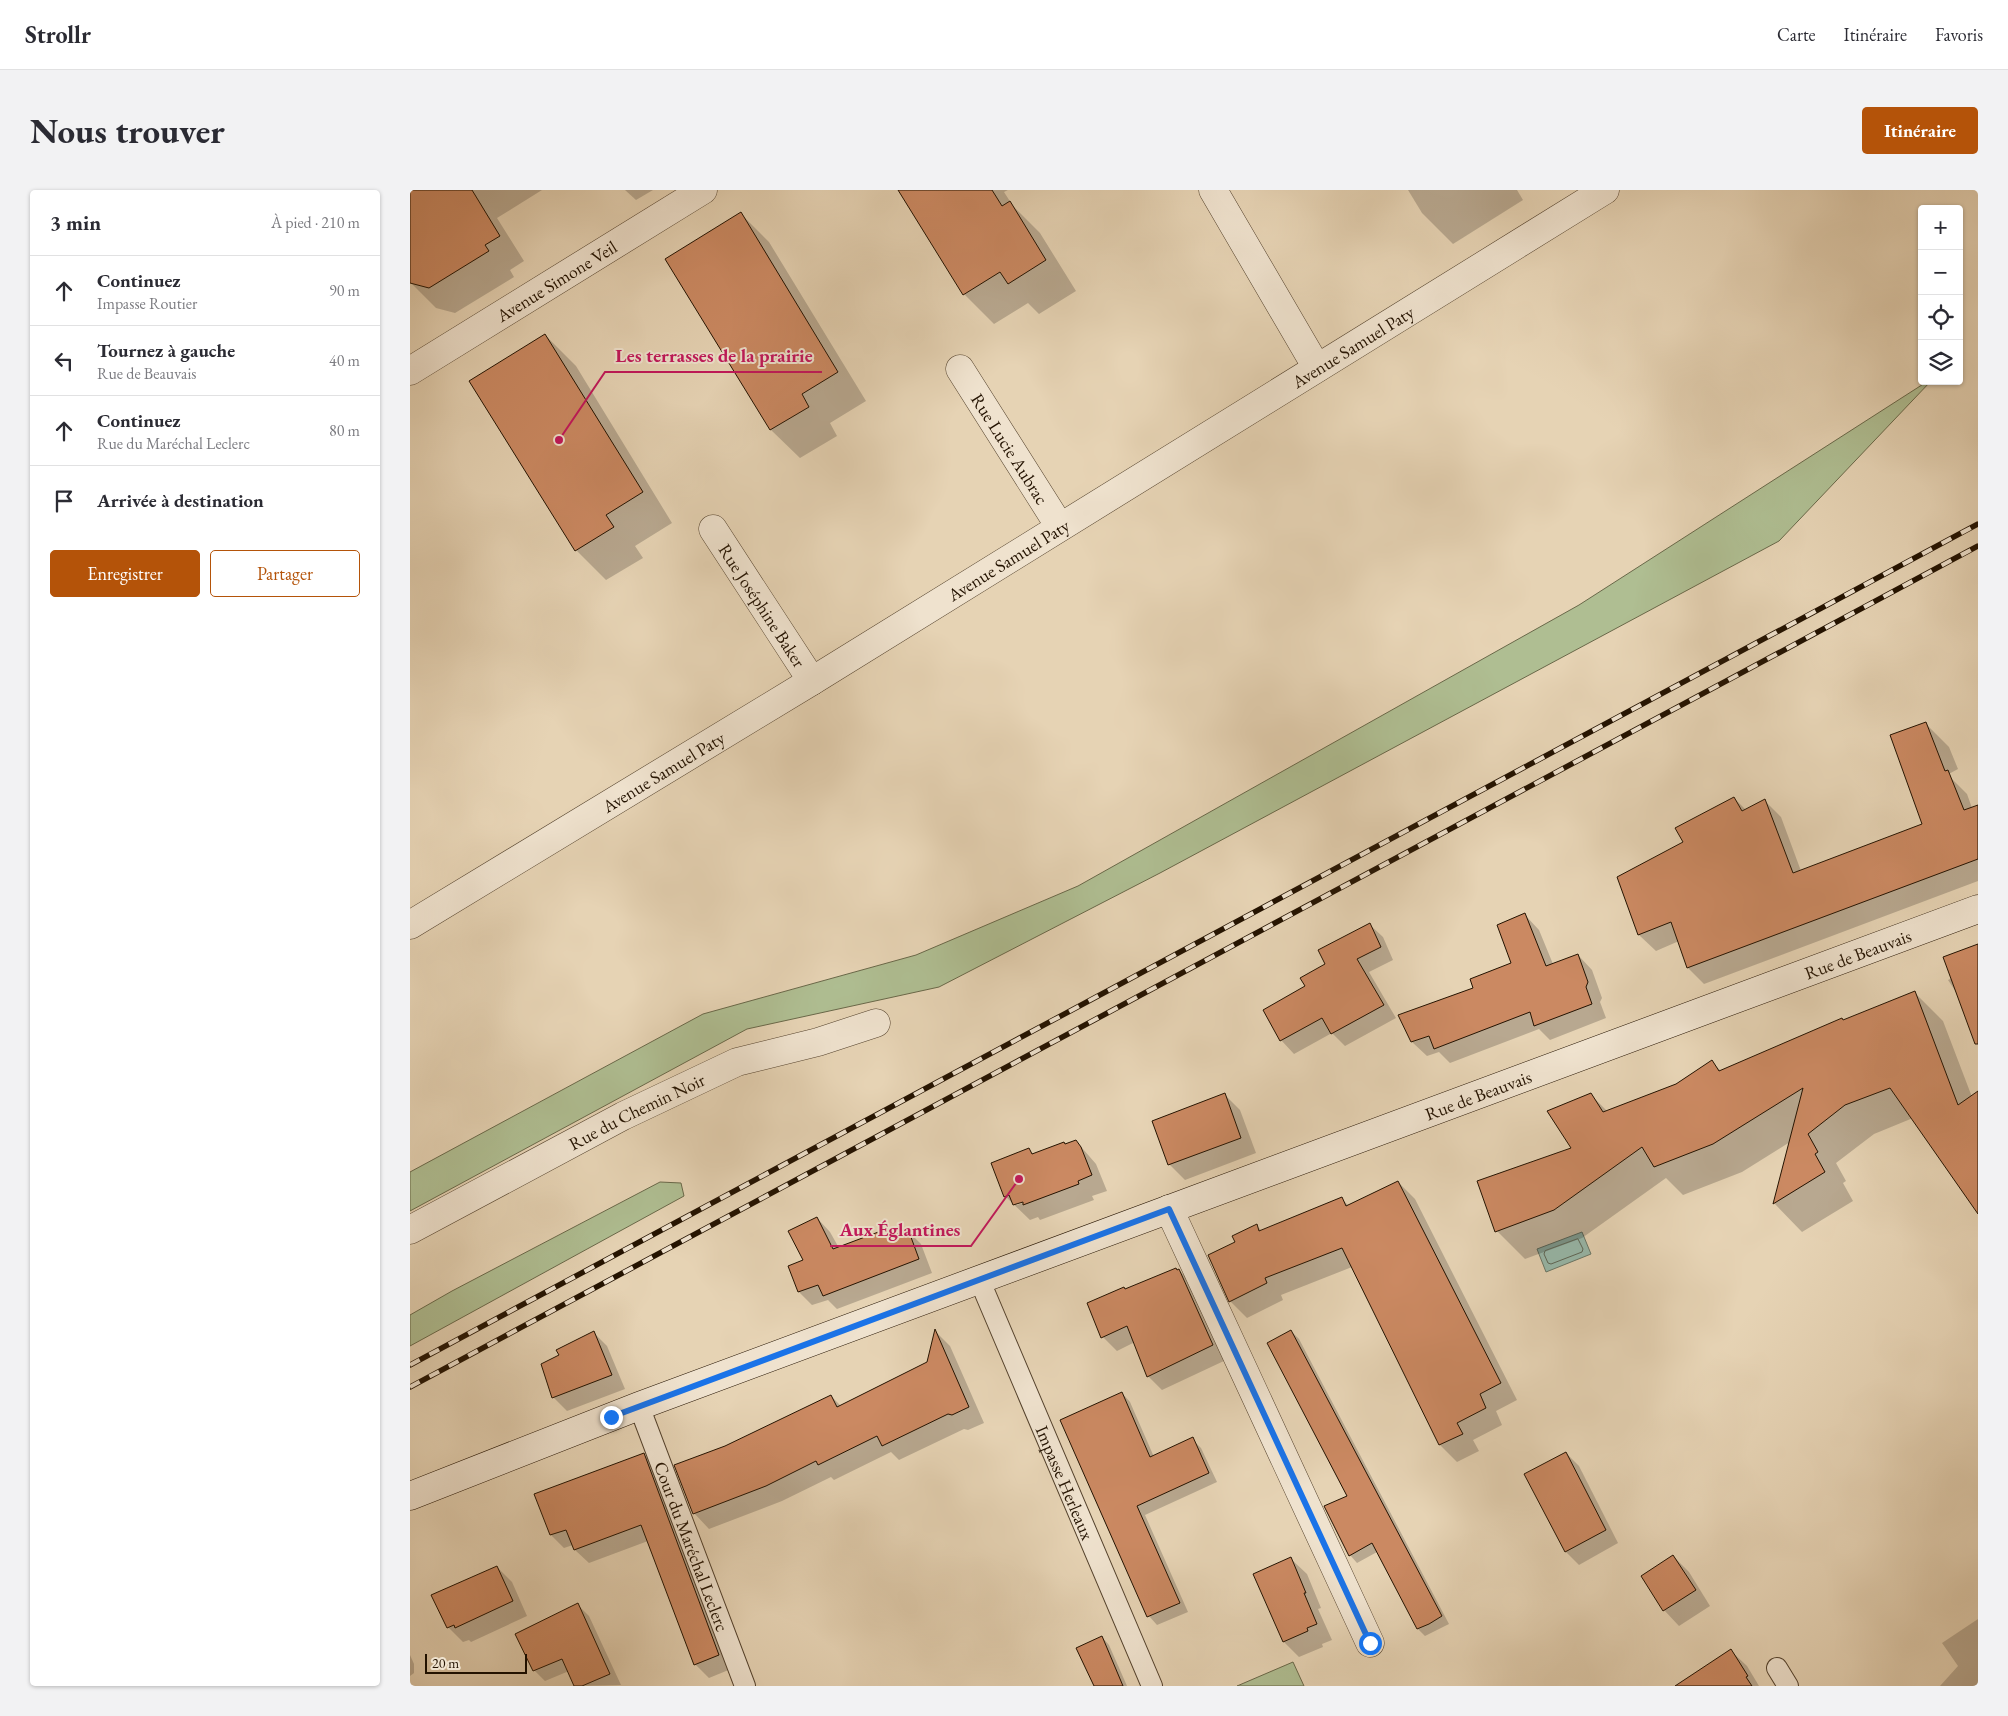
<!DOCTYPE html>
<html lang="fr">
<head>
<meta charset="utf-8">
<style>
  :root { --surface:#fff; --page:#f2f2f3; --text:#2b2b33; --muted:#7c7c81; --line:#e1e1e2; --accent:#b45309 }
  body { margin:0; font-family:"EB Garamond",serif; background:var(--page); color:var(--text) }
  .controls { position:absolute; right:15px; top:15px; display:grid; overflow:hidden; border-radius:5px; box-shadow:0 1px 4px #0004 }
  .controls button { width:45px; height:45px; display:grid; place-items:center; padding:0; border:0; border-bottom:1px solid var(--line); background:var(--surface); color:var(--text); font:25px sans-serif }
  .scale { position:absolute; left:15px; bottom:12px; width:102px; box-sizing:border-box; padding-left:5px; border:2px solid #231200; border-top:0; font-size:14px; line-height:18px; white-space:nowrap; color:#231200; -webkit-text-stroke:4px #efe2ce; paint-order:stroke }
  .stop { position:absolute; width:15px; height:15px; margin:-11px; border:4px solid #1a73e8; border-radius:50%; background:#fff }
  .stop.end { background:#1a73e8; border-color:#fff; box-shadow:0 1px 5px #0008 }
  .list { margin:0; padding:0; list-style:none }
  h2 { display:flex; justify-content:space-between; align-items:center; height:65px; margin:0; padding:0 20px; font-size:21px }
  h2 small { font-size:16px; font-weight:400; color:var(--muted) }
  .list li { display:grid; grid-template-columns:32px 1fr auto; gap:15px; align-items:center; box-sizing:border-box; height:70px; padding:0 20px; border-top:1px solid var(--line) }
  .list b { display:block; font-size:19px; white-space:nowrap }
  .list p { margin:0; font-size:16px; white-space:nowrap; color:var(--muted) }
  .list em { font-size:16px; font-style:normal; color:var(--muted) }
  .actions { display:flex; gap:10px; padding:15px 20px }
  .actions a { flex:1; padding:11px 0; border:1px solid var(--accent); border-radius:5px; text-align:center; font-size:18px; color:var(--accent) }
  .actions .main { background:var(--accent); color:#fff }
  .icon { flex:none; width:28px; height:28px; fill:none; stroke:currentColor; stroke-width:2; stroke-linecap:round; stroke-linejoin:round }
  .map { position:relative; flex:none; width:1568px; height:1496px; overflow:hidden; border-radius:5px }
  header { display:flex; align-items:center; gap:30px; box-sizing:border-box; height:70px; padding:0 25px; background:var(--surface); border-bottom:1px solid var(--line) }
  header strong { font-size:24px }
  nav { display:flex; gap:28px; margin-inline-start:auto; font-size:18px }
  .intro { display:flex; align-items:center; justify-content:space-between; box-sizing:border-box; height:120px; padding:0 30px }
  h1 { margin:0; font-size:35px }
  .button { padding:12px 22px; border-radius:5px; background:var(--accent); color:#fff; font-size:18px; font-weight:700 }
  main { display:flex; gap:30px; padding:0 30px }
  aside { flex:1; background:var(--surface); border-radius:5px; box-shadow:0 1px 4px #0004 }
  .map>svg:first-child { display:block }
  .green { fill:#afbe92; stroke:#696849 }
  .water { fill:#97b8aa; stroke:#697666 }
  .shadow { fill:#0003; fill-rule:evenodd }
  .lines { fill:none; stroke-linecap:round; stroke-linejoin:round }
  .shore { stroke:#5d6555; stroke-width:1 }
  .building { fill:#cb8962; stroke:#231200 }
  .lane-casing { stroke:#54422d; stroke-width:22 }
  .street-casing { stroke:#54422d; stroke-width:29 }
  .secondary-casing { stroke:#231200; stroke-width:29 }
  .lane { stroke:#efe2ce; stroke-width:20 }
  .street { stroke:#efe2ce; stroke-width:28 }
  .secondary { stroke:#efe2ce; stroke-width:28 }
  .rail-casing { stroke:#231200; stroke-width:5.5 }
  .rail { stroke:#efe2ce; stroke-width:4; stroke-dasharray:11; stroke-linecap:butt }
  .route { stroke:#1a73e8; stroke-width:6 }
  .labels { text-anchor:middle; dominant-baseline:central; stroke-width:4; stroke-linejoin:round; paint-order:stroke }
  .street-label { font-size:18px; fill:#231200; stroke:#efe2ce }
  .leader { fill:none; stroke:#c2185b; stroke-width:2 }
  .callout-dot { fill:#c2185b; stroke:#efe2ce; stroke-width:2 }
  .callout-label { font-size:19px; text-anchor:middle; font-weight:bold; fill:#c2185b; stroke:#efe2ce; stroke-width:4; stroke-linejoin:round; paint-order:stroke }
</style>
</head>
<body>
<header>
<strong>Strollr</strong>
<nav><a>Carte</a><a>Itinéraire</a><a>Favoris</a></nav>
</header>
<div class="intro"><h1>Nous trouver</h1><a class="button">Itinéraire</a></div>
<main>
<aside>
<h2>3 min<small>À pied · 210 m</small></h2>
<ul class="list">
<li><svg class="icon" aria-label="ahead" viewBox="0 0 24 24"><path d="M12 20V5M6 11l6-6 6 6"/></svg><div><b>Continuez</b><p>Impasse Routier</p></div><em>90 m</em></li>
<li><svg class="icon" aria-label="left" viewBox="0 0 24 24"><path d="M17 20v-9H6M10 6l-5 5 5 5"/></svg><div><b>Tournez à gauche</b><p>Rue de Beauvais</p></div><em>40 m</em></li>
<li><svg class="icon" aria-label="ahead" viewBox="0 0 24 24"><path d="M12 20V5M6 11l6-6 6 6"/></svg><div><b>Continuez</b><p>Rue du Maréchal Leclerc</p></div><em>80 m</em></li>
<li><svg class="icon" aria-label="arrive" viewBox="0 0 24 24"><path d="M6 21V4h12l-3 4 3 4H6"/></svg><div><b>Arrivée à destination</b></div></li>
</ul>
<div class="actions"><a class="main">Enregistrer</a><a>Partager</a></div>
</aside>
<div class="map">
<svg width="1568" height="1496" viewBox="0 0 1568 1496">
  <rect width="100%" height="100%" fill="#e6d3b4"/>
  <filter id="stains"><feTurbulence type="fractalNoise" baseFrequency=".004" numOctaves="4"/><feColorMatrix values="0 0 0 0 .2 0 0 0 0 .09 0 0 0 0 .02 0 0 0 .5 -.17"/></filter>
  <radialGradient id="worn" r=".72"><stop offset=".6" stop-color="#630" stop-opacity="0"/><stop offset="1" stop-color="#630" stop-opacity=".3"/></radialGradient>
  <g class="green">
    <path d="M1518,191H1521L1369,351L750,683L529,797L337,839L0,1021V982L293,824L506,765L668,696L1169,415Z"/>
    <path d="M250,992L271,993L274,1006L0,1156V1125L42,1101Z"/>
    <path d="M883,1472L894,1496H827Z"/>
  </g>
  <path class="water" d="M1172,1042L1181,1064L1136,1082L1127,1059Z"/>
  <g class="shadow">
    <path d="M0,0H132L87,28L114,71L100,80L104,87L45,123L26,118L0,92Z"/>
    <path d="M215,0H243L226,10Z"/>
    <path d="M490,0H598L594,2L603,16L630,43L666,101L629,124L618,113L584,134L554,104Z"/>
    <path d="M998,0H1107L1113,10L1043,54L1012,23Z"/>
    <path d="M331,24L359,52L456,211L420,233L427,246L390,268L361,240L257,69Z"/>
    <path d="M135,145L166,176L262,333L225,356L233,368L196,390L166,360Z"/>
    <path d="M1516,534L1539,557L1548,579L1524,592L1540,587L1557,604L1562,618L1568,616V691L1294,794L1278,778L1269,751L1246,761L1229,745L1209,688L1275,653L1324,608L1336,620L1354,610L1371,627L1391,681L1514,635Z"/>
    <path d="M1115,725L1129,740L1143,774L1168,765L1182,780L1192,808L1190,812L1196,828L1140,850L1129,839L1040,873L1029,862L1017,866L1002,852L990,826L1065,799L1103,774Z"/>
    <path d="M959,734L973,747L983,770L959,782L986,828L935,856L922,843L884,864L871,850L854,820L897,796Z"/>
    <path d="M1568,756V835L1538,790L1542,788Z"/>
    <path d="M1505,803L1533,831L1562,907L1568,902V1017L1503,928L1464,944L1426,973L1436,991L1433,993L1443,1011L1392,1042L1364,1013L1380,952L1332,982L1273,1005L1256,988L1172,1048L1115,1069L1087,1041L1163,959L1181,905L1197,921L1266,895L1302,872L1312,882Z"/>
    <path d="M815,905L830,920L846,963L775,990L759,974Z"/>
    <path d="M666,951L686,974L697,1001L682,1006L684,1010L630,1030L628,1027L620,1030L595,1006L619,959L624,965ZM619,1011L607,1015L605,1013Z"/>
    <path d="M988,992L1005,1009L1107,1210L1086,1221L1092,1235L1063,1250L1069,1261L1047,1272L1030,1255L942,1077L871,1105L873,1110L837,1128L820,1111L799,1066L826,1052L846,1035L852,1041L932,1009L939,1016Z"/>
    <path d="M407,1028L420,1042L429,1058L478,1040L485,1046L498,1041L511,1054L522,1083L427,1119L418,1110L402,1115L389,1102L394,1071Z"/>
    <path d="M769,1080L783,1094L816,1170L752,1200L738,1186L725,1152L707,1161L693,1147L716,1100Z"/>
    <path d="M881,1141L889,1149L1039,1434L1015,1446L1008,1439L967,1362L947,1373L940,1365L938,1306Z"/>
    <path d="M526,1142L540,1156L574,1233L558,1240L554,1239L489,1270L481,1262L424,1290L421,1287L372,1311L299,1339L284,1323L315,1257L421,1206L431,1216L518,1173Z"/>
    <path d="M184,1143L197,1156L215,1199L157,1221L143,1207L151,1166Z"/>
    <path d="M712,1203L720,1212L744,1267L782,1249L791,1258L807,1292L735,1325L778,1422L747,1435L739,1426L651,1230Z"/>
    <path d="M1156,1263L1169,1276L1208,1353L1169,1375L1156,1362L1116,1284Z"/>
    <path d="M234,1264L247,1278L321,1479L299,1488L285,1474L238,1351L179,1373L165,1360L163,1355L154,1358L141,1345Z"/>
    <path d="M1263,1366L1279,1382L1300,1416L1269,1436L1254,1420Z"/>
    <path d="M881,1369L897,1384L911,1418L908,1419L922,1450L912,1454L913,1457L889,1467L874,1452L845,1384Z"/>
    <path d="M87,1377L102,1392L117,1426L61,1452L59,1450L53,1452L38,1437Z"/>
    <path d="M167,1414L179,1426L211,1495L165,1496L159,1481L135,1491L124,1480Z"/>
    <path d="M1568,1429V1496H1530L1548,1476L1532,1453Z"/>
    <path d="M692,1447L699,1455L717,1496H685Z"/>
    <path d="M1321,1461L1337,1476L1349,1496H1286Z"/>
    <path d="M0,1465L4,1474V1483L0,1486Z"/>
  </g>
  <g class="lines">
    <path class="shore" d="M1168,1049L1173,1059L1172,1062L1141,1074L1138,1073L1134,1064L1135,1061Z"/>
  </g>
  <g class="building">
    <path d="M0,0H62L90,46L75,55L79,61L19,98L0,93Z"/>
    <path d="M488,0H582L592,16L600,11L636,70L598,94L590,82L553,105Z"/>
    <path d="M331,22L428,182L392,204L399,217L360,240L255,69Z"/>
    <path d="M135,144L233,302L196,325L204,337L165,361L59,191Z"/>
    <path d="M1516,532L1535,581L1538,580L1554,620L1568,615V669L1277,778L1261,732L1228,745L1207,687L1273,652L1265,638L1324,607L1332,621L1355,609L1383,683L1512,634L1480,545Z"/>
    <path d="M1115,723L1136,776L1168,764L1178,792L1176,797L1182,814L1124,836L1120,822L1024,859L1019,846L1001,852L988,825L1063,798L1060,789L1101,773L1087,735Z"/>
    <path d="M960,733L971,757L947,769L974,815L921,844L912,828L870,851L853,820L895,796L890,788L915,774L908,760Z"/>
    <path d="M1568,754V854H1565L1533,767Z"/>
    <path d="M1505,801L1548,915L1568,901V1024L1480,898L1435,915L1398,944L1408,962L1405,964L1415,982L1363,1014L1393,898L1303,954L1244,977L1232,957L1144,1020L1085,1042L1067,991L1161,958L1137,921L1181,903L1193,922L1266,894L1302,870L1309,881L1432,828L1433,830Z"/>
    <path d="M815,903L831,948L758,975L742,931Z"/>
    <path d="M666,950L671,957L682,985L668,991L669,994L613,1015V1012L603,1015L599,1005L594,1007L581,973L619,958L622,964L654,952L655,954Z"/>
    <path d="M988,991L1091,1193L1070,1204L1076,1218L1047,1233L1053,1244L1029,1255L932,1058L855,1088L857,1093L819,1112L798,1065L825,1052L822,1046L847,1034L849,1041L932,1007L936,1016Z"/>
    <path d="M407,1027L423,1059L479,1038L481,1046L498,1039L509,1069L413,1106L408,1095L388,1102L378,1076L393,1070L378,1041Z"/>
    <path d="M766,1078L767,1080L769,1079L803,1155L737,1187L717,1136L691,1148L677,1113L714,1097L715,1099Z"/>
    <path d="M525,1139L559,1217L542,1225L538,1224L472,1256L467,1246L408,1275L406,1271L356,1296L283,1324L264,1275L315,1256L421,1205L427,1217L517,1172Z"/>
    <path d="M881,1140L1032,1426L1019,1434L1007,1439L962,1353L939,1366L914,1316L937,1306L857,1153Z"/>
    <path d="M184,1141L202,1185L142,1208L131,1174L149,1165L146,1160Z"/>
    <path d="M712,1202L740,1267L783,1247L799,1283L727,1316L770,1413L737,1427L650,1230Z"/>
    <path d="M1156,1262L1196,1340L1155,1362L1114,1284Z"/>
    <path d="M234,1263L309,1465L284,1475L231,1335L164,1360L156,1340L140,1345L124,1304Z"/>
    <path d="M1263,1365L1286,1400L1253,1421L1231,1386Z"/>
    <path d="M881,1367L896,1403H894L907,1434L897,1438L898,1441L873,1452L843,1384Z"/>
    <path d="M87,1376L103,1411L45,1438L44,1435L37,1438L21,1405Z"/>
    <path d="M168,1413L200,1484L172,1496H164L152,1469L123,1481L105,1444Z"/>
    <path d="M692,1446L713,1496H684L666,1458Z"/>
    <path d="M1321,1459L1338,1486L1336,1487L1342,1496H1265Z"/>
  </g>
  <g class="lines">
    <defs>
      <g id="lane">
        <path id="s1" d="M569,1089L742,1496"/>
        <path id="s2" d="M229,1216L335,1496"/>
        <path d="M1367,1478L1378,1496"/>
      </g>
      <g id="street">
        <path d="M803,0L907,178"/>
        <path id="s3" d="M550,179L650,337"/>
        <path id="s4" d="M0,181L293,0"/>
        <path id="s5" d="M303,339L402,491"/>
        <path id="s6" d="M0,735L402,491L1195,0"/>
        <path d="M759,1019L960,1453"/>
        <path id="s7" d="M0,1040L213,926L327,872L408,852L466,833"/>
      </g>
      <g id="secondary">
        <path id="s8" d="M0,1306L229,1216L1568,719"/>
      </g>
    </defs>
    <use href="#lane" class="lane-casing"/>
    <use href="#street" class="street-casing"/>
    <use href="#secondary" class="secondary-casing"/>
    <use href="#lane" class="lane"/>
    <use href="#street" class="street"/>
    <use href="#secondary" class="secondary"/>
    <defs>
      <g id="rail">
        <path d="M0,1175L1568,334"/>
        <path d="M0,1197L1568,356"/>
      </g>
    </defs>
    <use href="#rail" class="rail-casing"/>
    <use href="#rail" class="rail"/>
  </g>
  <g class="lines">
    <path class="route" d="M201,1227L759,1019L960,1453"/>
  </g>
  <g class="labels">
    <g class="street-label">
      <text stroke="none"><textPath href="#s4" startOffset="172">Avenue Simone Veil</textPath></text>
      <text stroke="none"><textPath href="#s6" startOffset="1106">Avenue Samuel Paty</textPath></text>
      <text stroke="none"><textPath href="#s3" startOffset="94">Rue Lucie Aubrac</textPath></text>
      <text stroke="none"><textPath href="#s6" startOffset="701">Avenue Samuel Paty</textPath></text>
      <text stroke="none"><textPath href="#s5" startOffset="91">Rue Joséphine Baker</textPath></text>
      <text stroke="none"><textPath href="#s6" startOffset="296">Avenue Samuel Paty</textPath></text>
      <text stroke="none"><textPath href="#s8" startOffset="1546">Rue de Beauvais</textPath></text>
      <text stroke="none"><textPath href="#s8" startOffset="1141">Rue de Beauvais</textPath></text>
      <text stroke="none"><textPath href="#s7" startOffset="256">Rue du Chemin Noir</textPath></text>
      <text stroke="none"><textPath href="#s1" startOffset="221">Impasse Herleaux</textPath></text>
      <text stroke="none"><textPath href="#s2" startOffset="150">Cour du Maréchal Leclerc</textPath></text>
    </g>
  </g>
  <path class="leader" d="M149 250L195 182H412M609 989L561 1056H420"/>
  <g class="callout-dot">
    <circle cx="149" cy="250" r="5"/>
    <circle cx="609" cy="989" r="5"/>
  </g>
  <g class="callout-label">
    <text x="304" y="172">Les terrasses de la prairie</text>
    <text x="490" y="1046">Aux Églantines</text>
  </g>
  <rect width="100%" height="100%" filter="url(#stains)"/>
  <rect width="100%" height="100%" fill="url(#worn)"/>
</svg>
<div class="controls">
<button>+</button>
<button>−</button>
<button><svg class="icon" aria-label="locate" viewBox="0 0 24 24"><circle cx="12" cy="12" r="6"/><path d="M12 2v4M12 18v4M2 12h4M18 12h4"/></svg></button>
<button><svg class="icon" aria-label="layers" viewBox="0 0 24 24"><path d="M12 4l9 5-9 5-9-5zM3 14l9 5 9-5"/></svg></button>
</div>
<div class="scale">20 m</div>
<div class="stop" style="left:960px;top:1453px"></div>
<div class="stop end" style="left:201px;top:1227px"></div>
</div>
</main>
</body>
</html>
